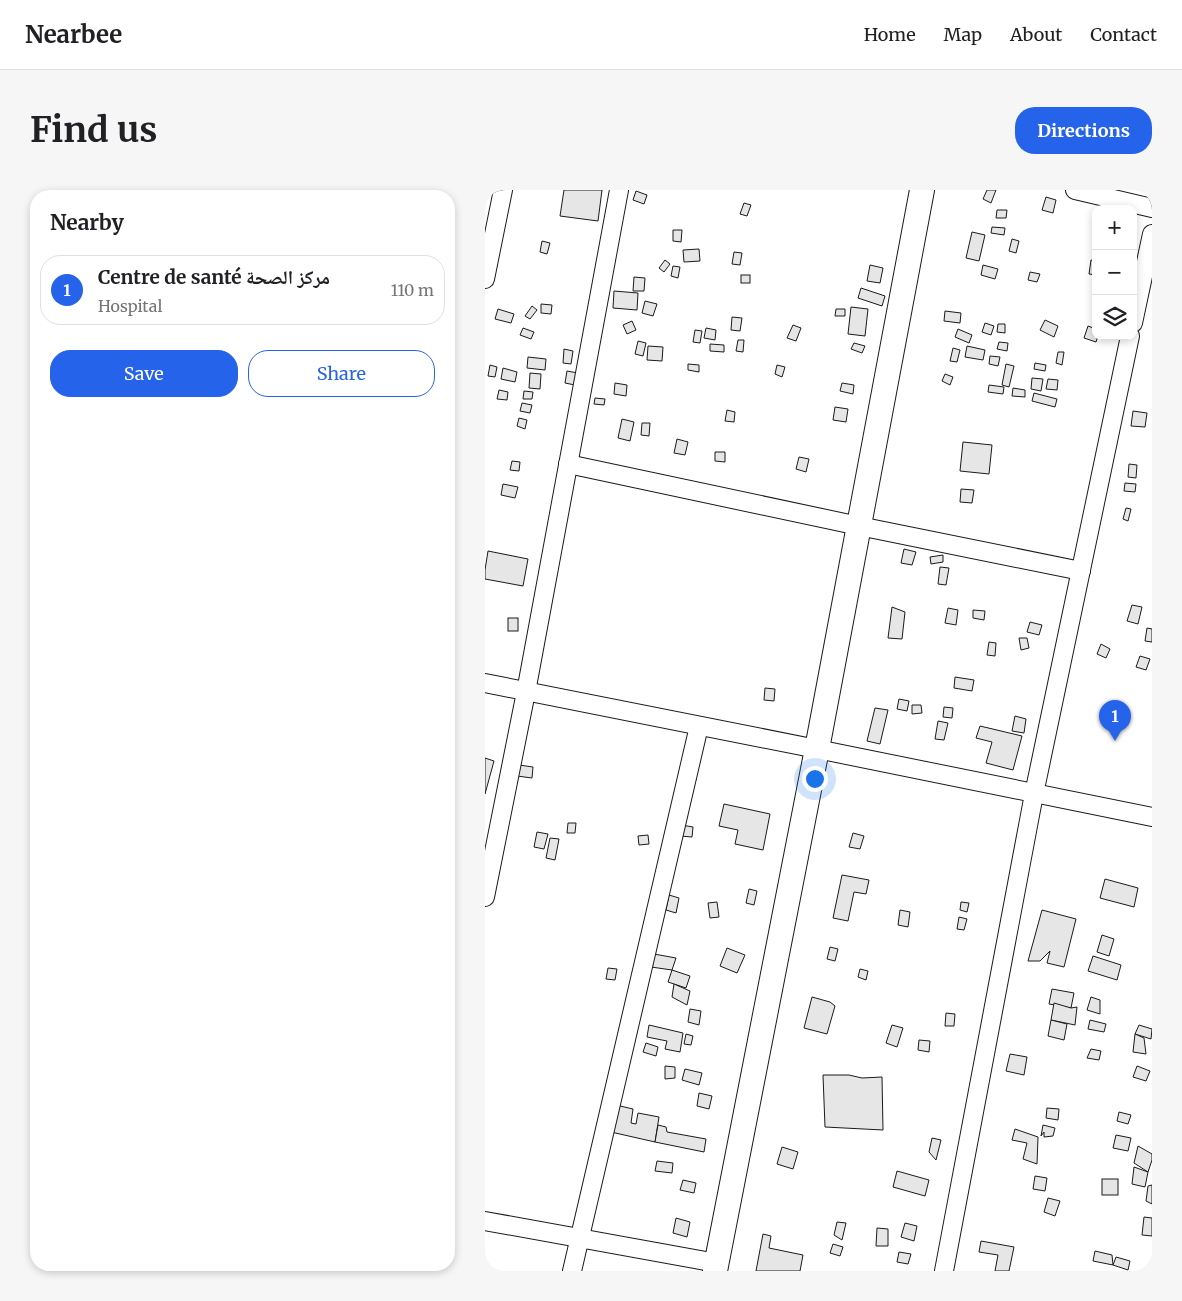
<!DOCTYPE html>
<html lang="en">
<head>
<meta charset="utf-8">
<style>
  :root { --surface:#fff; --page:#f6f6f6; --text:#202124; --muted:#757577; --line:#e0e0e0; --accent:#2563eb }
  body { margin:0; font-family:Merriweather,"Noto Naskh Arabic",serif; background:var(--page); color:var(--text) }
  .controls { position:absolute; right:15px; top:15px; display:grid; overflow:hidden; border-radius:10px; box-shadow:0 2px 8px #0003 }
  .controls button { width:45px; height:45px; display:grid; place-items:center; padding:0; border:0; border-bottom:1px solid var(--line); background:var(--surface); color:var(--text); font:25px sans-serif }
  .you { position:absolute; left:329px; top:588px; width:18px; height:18px; margin:-12px; border:4px solid #fff; border-radius:50%; background:#1a73e8; box-shadow:0 0 0 8px #1a73e833 }
  .badge { display:grid; place-items:center; width:32px; height:32px; border-radius:50%; background:var(--accent); color:#fff; font-size:16px; font-weight:700 }
  .pin { position:absolute; translate:-50% -41px; filter:drop-shadow(0 1px 2px #0008) }
  .pin::after { content:''; position:absolute; top:26px; width:18px; height:15px; background:inherit; clip-path:polygon(0 0,100% 0,50% 100%) }
  .list { margin:0; padding:0; list-style:none }
  h2 { display:flex; justify-content:space-between; align-items:center; height:65px; margin:0; padding:0 20px; font-size:21px }
  h2 small { font-size:16px; font-weight:400; color:var(--muted) }
  .list li { display:grid; grid-template-columns:32px 1fr auto; gap:15px; align-items:center; box-sizing:border-box; height:70px; margin:0 10px 10px; padding:0 10px; border:1px solid var(--line); border-radius:20px }
  .list b { display:block; font-size:19px; white-space:nowrap }
  .list p { margin:0; font-size:16px; white-space:nowrap; color:var(--muted) }
  .list em { font-size:16px; font-style:normal; color:var(--muted) }
  .actions { display:flex; gap:10px; padding:15px 20px }
  .actions a { flex:1; padding:11px 0; border:1px solid var(--accent); border-radius:20px; text-align:center; font-size:18px; color:var(--accent) }
  .actions .main { background:var(--accent); color:#fff }
  .icon { flex:none; width:28px; height:28px; fill:none; stroke:currentColor; stroke-width:2; stroke-linecap:round; stroke-linejoin:round }
  .map { position:relative; flex:none; width:667px; height:1081px; overflow:hidden; border-radius:20px }
  header { display:flex; align-items:center; gap:30px; box-sizing:border-box; height:70px; padding:0 25px; background:var(--surface); border-bottom:1px solid var(--line) }
  header strong { font-size:24px }
  nav { display:flex; gap:28px; margin-inline-start:auto; font-size:18px }
  .intro { display:flex; align-items:center; justify-content:space-between; box-sizing:border-box; height:120px; padding:0 30px }
  h1 { margin:0; font-size:35px }
  .button { padding:12px 22px; border-radius:20px; background:var(--accent); color:#fff; font-size:18px; font-weight:700 }
  main { display:flex; gap:30px; padding:0 30px }
  aside { flex:1; background:var(--surface); border-radius:20px; box-shadow:0 2px 8px #0003 }
  .map>svg:first-child { display:block }
  .building { fill:#e6e6e6; stroke:#1a1a1a }
  .lines { fill:none; stroke-linecap:round; stroke-linejoin:round }
  .street-casing { stroke:#1a1a1a; stroke-width:20 }
  .secondary-casing { stroke:#1a1a1a; stroke-width:26 }
  .street { stroke:#fff; stroke-width:18 }
  .secondary { stroke:#fff; stroke-width:24 }
</style>
</head>
<body>
<header>
<strong>Nearbee</strong>
<nav><a>Home</a><a>Map</a><a>About</a><a>Contact</a></nav>
</header>
<div class="intro"><h1>Find us</h1><a class="button">Directions</a></div>
<main>
<aside>
<h2>Nearby<small></small></h2>
<ul class="list">
<li><span class="badge">1</span><div><b>Centre de santé مركز الصحة</b><p>Hospital</p></div><em>110 m</em></li>
</ul>
<div class="actions"><a class="main">Save</a><a>Share</a></div>
</aside>
<div class="map">
<svg width="667" height="1081" viewBox="0 0 667 1081">
  <rect width="100%" height="100%" fill="#fff"/>
  <g class="building">
    <path d="M79,0H117L113,31L75,26Z"/>
    <path d="M502,0H511L506,13L498,9Z"/>
    <path d="M151,1L162,5L159,14L148,10Z"/>
    <path d="M561,7L571,10L568,23L557,20Z"/>
    <path d="M259,13L266,15L262,26L255,24Z"/>
    <path d="M512,20H522L521,28H511Z"/>
    <path d="M507,37L520,38L519,45L506,43Z"/>
    <path d="M188,40H197L196,52L188,51Z"/>
    <path d="M487,42L500,45L494,71L481,68Z"/>
    <path d="M527,49L534,51L531,63L524,61Z"/>
    <path d="M57,51L65,53L62,64L55,62Z"/>
    <path d="M214,59L215,71L199,72L198,60Z"/>
    <path d="M249,62L257,63L255,75L247,74Z"/>
    <path d="M180,70L185,74L179,82L174,78Z"/>
    <path d="M606,70L611,71V85L604,84Z"/>
    <path d="M385,75L398,78L395,93L382,91Z"/>
    <path d="M498,75L513,79L510,89L496,85Z"/>
    <path d="M188,76L195,77L193,88L186,86Z"/>
    <path d="M545,82L555,84L552,92L543,90Z"/>
    <rect x="256" y="85" width="9" height="8"/>
    <path d="M149,87L160,88L159,101H148Z"/>
    <path d="M376,98L400,106L397,116L373,108Z"/>
    <path d="M129,101L153,103L152,120L128,118Z"/>
    <path d="M160,111L172,114L168,126L157,123Z"/>
    <path d="M56,114L67,115L66,124L56,123Z"/>
    <path d="M47,116L52,120L45,129L40,126Z"/>
    <path d="M366,117L383,119L380,146L363,144Z"/>
    <path d="M13,119L29,124L26,133L10,129Z"/>
    <path d="M351,119H360V126H350Z"/>
    <path d="M460,121L476,123L475,133L459,131Z"/>
    <path d="M247,127L257,128L255,141L246,140Z"/>
    <path d="M560,130L573,136L569,147L555,140Z"/>
    <path d="M147,131L151,140L142,144L138,135Z"/>
    <path d="M500,133L509,136L506,145L497,142Z"/>
    <path d="M513,134H520V143L512,142Z"/>
    <path d="M308,135L316,138L311,151L302,148Z"/>
    <path d="M603,136L611,139V146H613L611,152L599,148Z"/>
    <path d="M38,138L49,142L46,149L35,145Z"/>
    <path d="M221,138L231,140L230,150L219,148Z"/>
    <path d="M473,139L487,145L484,153L470,147Z"/>
    <path d="M210,140L217,141L215,153L208,152Z"/>
    <path d="M253,150H259L258,162L251,161Z"/>
    <path d="M153,151L161,153L158,166L150,164Z"/>
    <path d="M514,152L523,153L522,161L512,159Z"/>
    <path d="M369,153L380,156L377,163L366,159Z"/>
    <path d="M225,154L239,155V162L225,161Z"/>
    <path d="M163,156L178,157L177,171L162,170Z"/>
    <path d="M482,156L500,160L498,170L480,167Z"/>
    <path d="M468,158L475,160L472,172L465,171Z"/>
    <path d="M79,159L88,161L86,174L78,173Z"/>
    <path d="M573,162H579L577,175L571,173Z"/>
    <path d="M505,166L515,167L513,176L504,174Z"/>
    <path d="M43,167L61,169L60,180L42,178Z"/>
    <path d="M550,173L561,175L560,181L549,179Z"/>
    <path d="M203,174L214,175V182L203,180Z"/>
    <path d="M521,174L529,176L524,197L517,195Z"/>
    <path d="M5,175L12,177L10,187L3,186Z"/>
    <path d="M292,175L300,177L297,187L290,184Z"/>
    <path d="M18,178L32,182L30,192L16,189Z"/>
    <path d="M82,181L93,183L90,195L80,193Z"/>
    <path d="M45,183L56,184L55,199L44,198Z"/>
    <path d="M460,184L468,187L465,195L457,191Z"/>
    <path d="M547,188L558,189L556,201L546,199Z"/>
    <path d="M563,189L573,190L572,200L561,199Z"/>
    <path d="M130,193L142,195L141,206L129,204Z"/>
    <path d="M357,193L369,195L368,204L355,201Z"/>
    <path d="M504,195L519,197L518,204L503,202Z"/>
    <path d="M528,198L540,200V207L527,206Z"/>
    <path d="M14,200L23,202L22,210L12,209Z"/>
    <path d="M39,201L48,202L47,209H38Z"/>
    <path d="M549,203L572,209L570,217L547,211Z"/>
    <path d="M110,208L120,209L119,215L109,214Z"/>
    <path d="M37,213L47,215L45,223L35,221Z"/>
    <path d="M350,217L363,219L361,232L348,230Z"/>
    <path d="M242,220L250,222L249,232L240,231Z"/>
    <path d="M648,221L662,223L660,237L646,236Z"/>
    <path d="M34,228L42,230L40,239L32,236Z"/>
    <path d="M137,229L149,232L145,251L133,248Z"/>
    <path d="M157,233H165L164,246L156,245Z"/>
    <path d="M192,249L203,252L200,265L189,263Z"/>
    <path d="M478,252L507,255L504,284L475,281Z"/>
    <path d="M230,262H240V272L230,271Z"/>
    <path d="M314,267L324,269L321,282L311,279Z"/>
    <path d="M27,271L35,272L34,281L25,280Z"/>
    <path d="M644,274L652,275L651,288L643,287Z"/>
    <path d="M640,293L651,294L650,302L639,301Z"/>
    <path d="M18,294L33,297L30,308L16,305Z"/>
    <path d="M476,299L489,300L487,313L475,312Z"/>
    <path d="M641,318L646,319L643,331L638,329Z"/>
    <path d="M419,359L431,362L427,375L416,373Z"/>
    <path d="M3,361L43,369L38,396L0,389V380Z"/>
    <path d="M458,365V372L446,374L445,367Z"/>
    <path d="M455,377L464,378L461,395L453,394Z"/>
    <path d="M647,415L657,417L653,434L642,431Z"/>
    <path d="M407,417L420,422L417,449L403,448Z"/>
    <path d="M463,418L473,420L471,435L460,433Z"/>
    <path d="M488,420L500,421L499,430L488,428Z"/>
    <rect x="23" y="428" width="10" height="13"/>
    <path d="M545,432L557,435L554,445L542,442Z"/>
    <path d="M662,438L667,439V452L660,451Z"/>
    <path d="M534,448H542L544,458L536,460Z"/>
    <path d="M504,452L511,453L510,466L502,465Z"/>
    <path d="M616,454L625,459L621,468L612,464Z"/>
    <path d="M655,466L665,469L661,480L651,477Z"/>
    <path d="M470,487L489,490L487,501L469,498Z"/>
    <path d="M280,498L290,499L289,511L279,510Z"/>
    <path d="M414,509L424,511L422,521L412,519Z"/>
    <path d="M427,515H436L437,523L427,524Z"/>
    <path d="M459,517L468,518L467,528L458,527Z"/>
    <path d="M390,518L403,520L395,554L382,551Z"/>
    <path d="M530,526L541,529L539,543L527,541Z"/>
    <path d="M453,531L463,533L459,550L450,549Z"/>
    <path d="M495,536L537,546L528,580L501,573L507,552L491,548Z"/>
    <path d="M0,568L9,571L0,604Z"/>
    <path d="M34,575L48,577L47,588L32,586Z"/>
    <path d="M239,614L285,624L278,660L250,654L253,640L234,636Z"/>
    <path d="M83,633H91L90,643H82Z"/>
    <path d="M196,635L208,637L207,647L195,646Z"/>
    <path d="M52,642L63,644L59,659L49,657Z"/>
    <path d="M368,643L379,646L375,659L364,657Z"/>
    <path d="M163,645L164,654L154,655L153,646Z"/>
    <path d="M65,648L74,649L70,670L61,668Z"/>
    <path d="M357,685L384,690L381,704L369,702L363,731L348,728Z"/>
    <path d="M620,689L653,698L649,717L615,708Z"/>
    <path d="M264,699L272,701L269,715L261,713Z"/>
    <path d="M184,705L194,708L191,723L181,720Z"/>
    <path d="M232,712L234,727L225,728L223,713Z"/>
    <path d="M476,712L484,713L482,722L475,720Z"/>
    <path d="M415,720L425,722L423,737L413,735Z"/>
    <path d="M557,720L591,729L579,777L562,773L565,761L555,771H543Z"/>
    <path d="M474,727L482,729L479,740L472,739Z"/>
    <path d="M617,745L629,749L624,766L612,762Z"/>
    <path d="M345,757L353,759L350,771L342,769Z"/>
    <path d="M242,758L260,765L252,783L235,776Z"/>
    <path d="M169,764L191,768L187,780L166,777Z"/>
    <path d="M608,766L636,775L632,790L603,781Z"/>
    <path d="M123,778L132,779L130,790L121,789Z"/>
    <path d="M375,779L383,781L381,790L373,787Z"/>
    <path d="M187,780L205,786L201,798L183,792Z"/>
    <path d="M189,794L205,801L202,815L187,807Z"/>
    <path d="M567,799L589,803L586,818L564,814Z"/>
    <path d="M327,807L345,812L350,816L342,844L319,838Z"/>
    <path d="M606,807L615,810V824L602,820Z"/>
    <path d="M569,813L586,818L592,817L590,835L566,830Z"/>
    <path d="M205,819L216,821L214,835L203,832Z"/>
    <path d="M461,823L470,824L469,836H460Z"/>
    <path d="M566,830L582,834L579,850L563,846Z"/>
    <path d="M605,830L621,834L619,842L603,839Z"/>
    <path d="M164,835L198,843L195,862L180,859L182,851L162,847Z"/>
    <path d="M407,835L418,838L412,857L401,853Z"/>
    <path d="M654,835L667,839L666,849L650,844Z"/>
    <path d="M201,844L208,846L206,855L199,854Z"/>
    <path d="M650,844L659,848L661,864L648,862Z"/>
    <path d="M434,850L445,851L444,862L433,860Z"/>
    <path d="M161,853L173,857L171,866L158,862Z"/>
    <path d="M606,859L616,861L614,870L602,868Z"/>
    <path d="M525,864L542,867L539,885L521,881Z"/>
    <path d="M180,876L190,877V888L180,889Z"/>
    <path d="M652,876L665,881L661,891L648,887Z"/>
    <path d="M200,879L217,883L214,895L197,890Z"/>
    <path d="M338,885H364L377,888L397,887L398,940L340,937Z"/>
    <path d="M214,903L227,906L224,919L212,916Z"/>
    <path d="M131,915L148,919L146,933L151,934L153,923L174,927L170,952L126,942Z"/>
    <path d="M562,918L574,919L573,930L561,928Z"/>
    <path d="M634,922L646,925L643,934L632,931Z"/>
    <path d="M173,935L181,937L182,942L221,949L219,962L170,952Z"/>
    <path d="M558,935L570,938L568,946L559,947V942L556,946Z"/>
    <path d="M530,939L553,947L552,974L538,969L542,953L527,950Z"/>
    <path d="M631,945L646,948L643,961L628,958Z"/>
    <path d="M447,948L456,950L451,970L444,962Z"/>
    <path d="M653,956L667,964V970L663,982L649,973Z"/>
    <path d="M297,957L313,962L308,979L292,974Z"/>
    <path d="M172,971L188,973L187,983L170,981Z"/>
    <path d="M649,977L663,982L660,997L647,994Z"/>
    <path d="M412,981L444,990L440,1006L408,997Z"/>
    <path d="M550,986L562,988L560,1001L548,999Z"/>
    <rect x="617" y="989" width="16" height="16"/>
    <path d="M198,990L211,993L209,1003L195,1000Z"/>
    <path d="M667,995V1014L661,1011L663,996Z"/>
    <path d="M563,1008L575,1011L570,1026L559,1022Z"/>
    <path d="M659,1027L667,1028V1046L657,1045Z"/>
    <path d="M191,1028L205,1032L202,1047L188,1043Z"/>
    <path d="M352,1032L361,1033L357,1050L349,1045Z"/>
    <path d="M420,1033L432,1036L429,1051L416,1047Z"/>
    <path d="M392,1038L403,1039V1056H391Z"/>
    <path d="M278,1044L286,1046L284,1058L318,1065L315,1081H271Z"/>
    <path d="M496,1051L529,1057L524,1081H510L513,1065L494,1062Z"/>
    <path d="M348,1054L358,1057L355,1066L345,1063Z"/>
    <path d="M610,1061L627,1065L628,1075L608,1071Z"/>
    <path d="M414,1062L426,1064L423,1074L412,1072Z"/>
    <path d="M631,1067L645,1071L643,1080L628,1075Z"/>
  </g>
  <g class="lines">
    <defs>
      <g id="street">
        <path d="M590,0L667,18"/>
        <path d="M0,89L18,0"/>
        <path d="M648,133L667,44"/>
        <path d="M83,274L374,336L596,381"/>
        <path d="M0,493L332,559L667,627"/>
        <path d="M0,707L41,502L134,0"/>
        <path d="M0,1031L232,1073"/>
        <path d="M87,1081L214,536"/>
        <path d="M459,1081L549,604L645,146"/>
      </g>
      <path id="secondary" d="M230,1081L332,559L437,0"/>
    </defs>
    <use href="#street" class="street-casing"/>
    <use href="#secondary" class="secondary-casing"/>
    <use href="#street" class="street"/>
    <use href="#secondary" class="secondary"/>
  </g>
</svg>
<div class="controls">
<button>+</button>
<button>−</button>
<button><svg class="icon" aria-label="layers" viewBox="0 0 24 24"><path d="M12 4l9 5-9 5-9-5zM3 14l9 5 9-5"/></svg></button>
</div>
<div class="you"></div>
<div class="pin badge" style="left:630px;top:551px">1</div>
</div>
</main>
</body>
</html>
